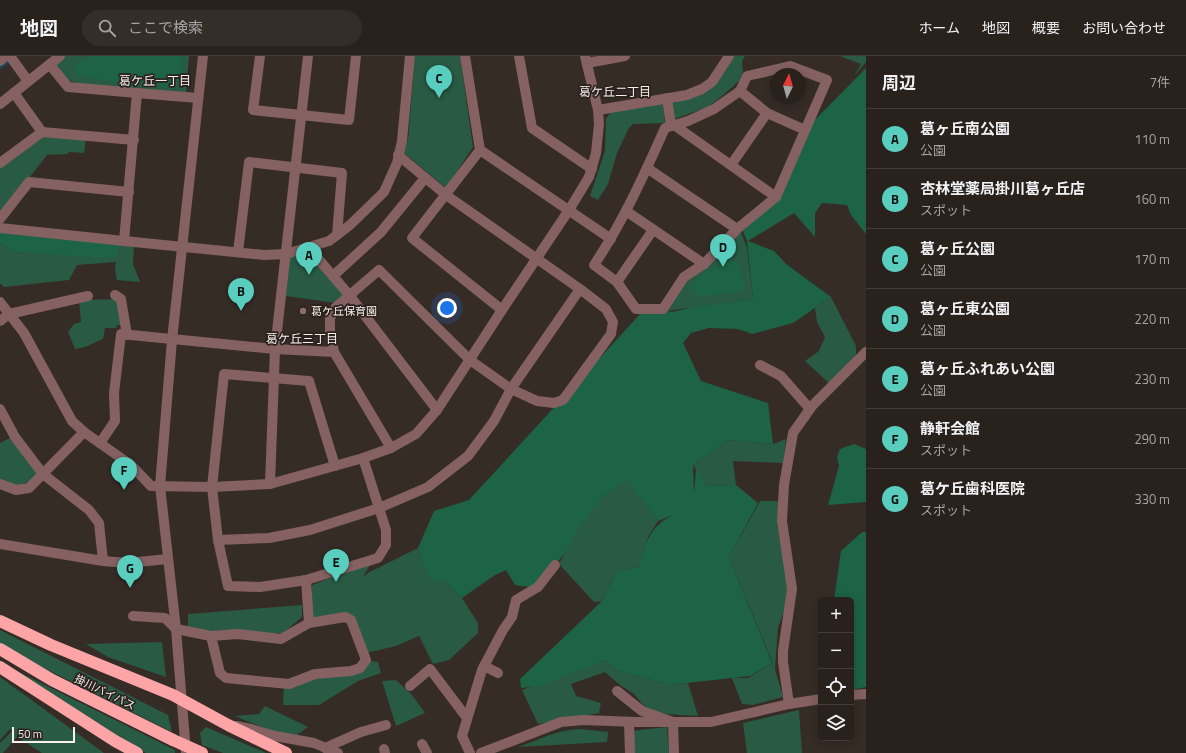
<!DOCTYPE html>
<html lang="ja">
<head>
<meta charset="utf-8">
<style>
  :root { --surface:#28211c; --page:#342e29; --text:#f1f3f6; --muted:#a5a3a3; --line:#443e3b; --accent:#59cebf }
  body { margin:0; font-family:"Titillium Web","Noto Sans JP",sans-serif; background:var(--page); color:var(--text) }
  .controls { position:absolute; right:12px; bottom:12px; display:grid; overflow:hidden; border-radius:6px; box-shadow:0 2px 10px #0003 }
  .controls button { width:36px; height:36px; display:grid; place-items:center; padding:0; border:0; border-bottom:1px solid var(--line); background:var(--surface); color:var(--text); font:20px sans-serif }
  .compass { position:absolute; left:770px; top:12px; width:36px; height:36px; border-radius:50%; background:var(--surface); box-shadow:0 2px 10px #0003; rotate:5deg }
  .scale { position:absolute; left:12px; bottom:10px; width:63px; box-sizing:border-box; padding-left:4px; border:2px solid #f8f1ed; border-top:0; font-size:11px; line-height:14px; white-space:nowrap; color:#f8f1ed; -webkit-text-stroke:3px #2c221d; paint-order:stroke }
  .you { position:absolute; left:447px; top:252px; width:14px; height:14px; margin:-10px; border:3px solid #fff; border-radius:50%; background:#1a73e8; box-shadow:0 0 0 6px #1a73e833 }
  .badge { display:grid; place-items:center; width:26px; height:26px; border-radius:50%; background:var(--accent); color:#111; font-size:13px; font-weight:700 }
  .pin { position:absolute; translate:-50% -33px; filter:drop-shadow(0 1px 2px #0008) }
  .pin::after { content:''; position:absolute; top:21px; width:14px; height:12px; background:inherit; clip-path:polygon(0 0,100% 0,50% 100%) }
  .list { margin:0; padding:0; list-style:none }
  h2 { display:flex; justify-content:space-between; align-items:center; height:52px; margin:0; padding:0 16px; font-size:17px }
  h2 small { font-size:13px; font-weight:400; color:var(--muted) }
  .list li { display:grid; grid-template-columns:26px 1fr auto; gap:12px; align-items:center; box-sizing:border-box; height:60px; padding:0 16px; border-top:1px solid var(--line) }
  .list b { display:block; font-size:15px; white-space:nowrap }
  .list p { margin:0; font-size:13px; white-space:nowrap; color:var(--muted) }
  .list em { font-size:13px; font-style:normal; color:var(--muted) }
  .icon { flex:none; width:22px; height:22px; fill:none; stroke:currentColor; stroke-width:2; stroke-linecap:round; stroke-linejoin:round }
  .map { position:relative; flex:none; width:866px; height:697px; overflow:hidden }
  header { display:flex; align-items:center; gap:24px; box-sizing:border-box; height:56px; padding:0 20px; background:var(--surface); border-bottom:1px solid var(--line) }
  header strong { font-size:19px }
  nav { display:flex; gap:22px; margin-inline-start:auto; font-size:14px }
  .search { width:280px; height:36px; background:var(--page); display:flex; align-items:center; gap:10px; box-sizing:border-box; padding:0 14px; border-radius:22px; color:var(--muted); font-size:15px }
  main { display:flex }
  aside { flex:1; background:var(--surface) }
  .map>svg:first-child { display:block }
  .green { fill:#295a44 }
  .forest { fill:#1d6346 }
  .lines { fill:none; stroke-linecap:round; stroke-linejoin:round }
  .stream { stroke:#17475d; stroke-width:2.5 }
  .minor { stroke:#856161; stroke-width:10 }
  .highway { stroke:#fda4a7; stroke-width:12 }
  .highway-bridge { stroke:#fda4a7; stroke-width:12 }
  .education-dot { fill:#8d6e63; stroke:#2c221d; stroke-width:1.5 }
  .labels { text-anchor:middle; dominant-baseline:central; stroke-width:3.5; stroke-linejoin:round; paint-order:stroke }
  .poi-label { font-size:11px; fill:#f8f1ed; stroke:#2c221d; text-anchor:start }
  .street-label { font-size:11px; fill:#f8f1ed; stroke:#2c221d }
  .neighbourhood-label { font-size:12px; fill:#f8f1ed; stroke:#2c221d }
</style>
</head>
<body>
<header>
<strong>地図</strong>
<div class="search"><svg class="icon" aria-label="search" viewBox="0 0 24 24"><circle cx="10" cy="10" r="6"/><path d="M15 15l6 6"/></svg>ここで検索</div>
<nav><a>ホーム</a><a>地図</a><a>概要</a><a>お問い合わせ</a></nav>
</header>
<main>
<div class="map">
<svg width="866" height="697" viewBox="0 0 866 697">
  <rect width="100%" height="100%" fill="#362c26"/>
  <g class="green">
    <path d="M62,0H189L186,38C161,36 87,34 68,24C62,20 57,13 56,7Z"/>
    <path d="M415,0H460L473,91L446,132L403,96L408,84Z"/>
    <path d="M732,0H745L742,5L743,16L739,25L723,39L708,51L674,63L671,45C700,34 722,32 732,0Z"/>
    <path d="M840,0H866V6L854,20L861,8Z"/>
    <path d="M663,47L665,67L633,68L629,72L617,97L608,128L598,144L590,140L605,95L606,63L611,55Z"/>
    <path d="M44,80L86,82L84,97L69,96L67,98L47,99L0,159V112Z"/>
    <path d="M739,171L747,192L753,243L667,255L684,221Z"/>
    <path d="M0,186L15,196L117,201L121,188L134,190L133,208L140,226L117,224L115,213L116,206L77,209L69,224L4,231L0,227Z"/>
    <path d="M311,193L344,238L336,247L286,240L290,200Z"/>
    <path d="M831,241L856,290V299L830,328L805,305L819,295L825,281L817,266L815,252Z"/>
    <path d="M123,243L126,269H117L116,272H105L103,283L85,291L75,293L68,276L74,268L81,266L79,244Z"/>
    <path d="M10,382L29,404L37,418L31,425L15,430L0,423V387Z"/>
    <path d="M786,383L783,407L733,405L736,429L707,430L693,409L729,384L773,388Z"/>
    <path d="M627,423L658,465L648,481L639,511L617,515L602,545L594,546L559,508L584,460L602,441Z"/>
    <path d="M760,445H779L777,467L790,540L778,571L775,613L783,641L753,649L742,648L732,622H748L772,607L773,608L729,501Z"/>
    <path d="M418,492L423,509L443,524L462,542L478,567V577L449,604L433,608L419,580L396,590L366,597L353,559L311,562L312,529L371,507L363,521L368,517Z"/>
    <path d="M302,549V561L283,577H214L188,573V558Z"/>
    <path d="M0,574L168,659L172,676L34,607L0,587Z"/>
    <path d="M162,586L166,621L108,601L86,588Z"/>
    <path d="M366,604L378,606L381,617L358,625L319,649H283L284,630L315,618L350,615Z"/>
    <path d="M605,604L616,614L669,629L688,627L698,660L667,658L648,654L633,637L621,630L605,616L571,628L576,640L601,647L599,657L538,668L522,634Z"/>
    <path d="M1,607L175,694V697H146L51,641Z"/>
    <path d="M0,621L104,697H42L17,681L3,697H0V687L11,676L14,678L10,673L0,684Z"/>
    <path d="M396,624L412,639L425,657L396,670L382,625Z"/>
    <path d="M265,650L308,671L291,683L235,660L259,658Z"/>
    <path d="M799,654L802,697H747L743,667Z"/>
    <path d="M206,671L266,697H223L202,689L200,677Z"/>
    <path d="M667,671L669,697H632V675Z"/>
    <path d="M579,673L608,676L607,686L518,691C538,684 557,674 579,673Z"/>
  </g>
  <g class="forest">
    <path d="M91,0H183L182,17L174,32L110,25L77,19L74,14L78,8Z"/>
    <path d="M866,12V178L851,159L847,149L822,147L815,157V181L794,157L748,185L774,195L786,208L831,241L793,267L752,278L738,273L709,272L691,277L683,287L701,325L768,347L773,388L729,384L693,409L694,438L696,413L707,430L736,429L758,447L729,501L772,607L750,620L669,629L616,614L605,604L540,630L521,632L520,623L602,545L617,515L639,511C646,486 649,471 673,459L658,465L627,424L602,441L579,472L565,497L535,532L515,529L506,514L495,519L462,542L443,524L432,525L423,509L418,492L434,455L469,444L642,256L667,255L672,256L702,249L700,250L753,243L747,185L742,173L779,140L805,74Z"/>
    <path d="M0,175L121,188L117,201H91L15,196L0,186Z"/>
    <path d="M732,203L738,207L745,227L740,236L711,239L700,242L690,231L707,214Z"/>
    <path d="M854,388L866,393V446L828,449L839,410L837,401L840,393Z"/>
    <path d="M862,476H866V631L851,634V544H834L841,495Z"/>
  </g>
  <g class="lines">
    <path class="stream" d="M0,12L11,4"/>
    <g class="minor">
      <path d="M10,0L28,25"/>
      <path d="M260,0L253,54L349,64L356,0"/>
      <path d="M465,0L480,94L412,182L502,254"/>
      <path d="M519,0L532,72L592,113"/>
      <path d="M0,5L6,0"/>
      <path d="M587,7L625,0"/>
      <path d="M50,9L68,31L137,37"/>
      <path d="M790,10L827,24L776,141L737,173L704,208L684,221L663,253H636L617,226L594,209C623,166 644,119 665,72L688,65L714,53L740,35L747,20Z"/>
      <path d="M740,35L767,57L805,74"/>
      <path d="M14,37L42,76"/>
      <path d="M198,42L137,37L124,185L264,199L286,198L329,185L350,169L384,136L397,107L402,85L410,0"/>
      <path d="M667,42L671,70"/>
      <path d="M0,48L60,0"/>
      <path d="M598,54L687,39L702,33L712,26L729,0"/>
      <path d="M674,69L776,141"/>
      <path d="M480,94L611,183"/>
      <path d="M0,107L42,76L134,84"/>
      <path d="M731,109L767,57"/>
      <path d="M647,112L737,173"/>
      <path d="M626,155L704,208"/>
      <path d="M0,163L29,126L129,136"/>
      <path d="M0,172L124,185"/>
      <path d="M309,192L350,240L437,354"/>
      <path d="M238,196L249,106L342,117L337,179"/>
      <path d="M333,220L381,176L425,122"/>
      <path d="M617,226L653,174"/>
      <path d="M115,239L121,243L127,279"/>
      <path d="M0,246L24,277L72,365L84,376L131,409L151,430L212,431L270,428L363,402L391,392L416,378L437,354L502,254L569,154L589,121L596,97L599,68L598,54L585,0"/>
      <path d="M0,265L9,258L88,240"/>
      <path d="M760,309L781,320L810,353"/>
      <path d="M0,353L15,381L43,418L89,454L99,467L103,505"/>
      <path d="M100,387L115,365L114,337L121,278L275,293L334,296"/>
      <path d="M391,392L334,296L330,276V262L336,251L379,214L470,304L511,333L537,345L554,347L563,344L611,278L613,266L606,253L580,233L446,139L398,99"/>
      <path d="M335,410L309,325L224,318L212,431L218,484L228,530L260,531L306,524L378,502L386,489V474L363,402"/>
      <path d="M0,428L16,434L29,432L84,376"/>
      <path d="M270,428L275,293L308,0"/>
      <path d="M218,484L269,482L310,474L379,452L428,431L468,400L494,365L511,333L580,233"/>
      <path d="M0,488L103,505L128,507L168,503"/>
      <path d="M306,524L309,567"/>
      <path d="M133,560L165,562L176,573L211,580L238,578L281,583L309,567L345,561L351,564L366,604L360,612L351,615L315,618L289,628L226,622L220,617L211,580"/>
      <path d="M484,610L498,617"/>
      <path d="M410,630L430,613L467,662"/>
      <path d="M617,635L642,655L673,666L674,697"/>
      <path d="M851,639L866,638"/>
      <path d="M789,648L783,606V595L792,533L782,465L784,429L793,377L812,350L866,296"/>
      <path d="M629,666L630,697"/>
      <path d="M236,670L251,673L275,680L314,687L338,697"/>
      <path d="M422,688L427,697"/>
      <path d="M325,692L361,676L386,669"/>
      <path d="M384,693L385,697"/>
      <path d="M186,697L176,573L160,430L172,284L203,0"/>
      <path d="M470,697L462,680L482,614L503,574L512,561L516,544L538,531L555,509"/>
      <path d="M481,697L561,666L583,664L637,666H711L789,648L821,643"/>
    </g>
    <g class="highway">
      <path d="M0,565L51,589L173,639L228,669L286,697"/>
      <path d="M0,593L52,624L173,684"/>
      <path d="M0,611L115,685L137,697"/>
    </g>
    <path class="highway-bridge" d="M173,684L202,697"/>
  </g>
  <circle class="education-dot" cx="303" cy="255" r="4"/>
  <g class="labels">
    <g class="poi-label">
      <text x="311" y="255">葛ケ丘保育園</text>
    </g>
    <g class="street-label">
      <text transform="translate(105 636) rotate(26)">掛川バイパス</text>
    </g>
    <g class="neighbourhood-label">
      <text x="155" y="24">葛ケ丘一丁目</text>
      <text x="615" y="35">葛ケ丘二丁目</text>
      <text x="302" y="282">葛ケ丘三丁目</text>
    </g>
  </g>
</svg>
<div class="controls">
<button>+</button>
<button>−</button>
<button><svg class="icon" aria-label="locate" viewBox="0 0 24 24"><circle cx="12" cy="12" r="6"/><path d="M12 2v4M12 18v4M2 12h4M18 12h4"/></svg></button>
<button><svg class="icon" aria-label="layers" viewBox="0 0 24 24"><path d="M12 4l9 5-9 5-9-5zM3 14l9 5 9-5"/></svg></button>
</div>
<svg class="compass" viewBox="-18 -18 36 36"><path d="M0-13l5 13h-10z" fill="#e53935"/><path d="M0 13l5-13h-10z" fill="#a5a3a3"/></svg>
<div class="scale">50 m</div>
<div class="you"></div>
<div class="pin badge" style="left:309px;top:219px">A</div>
<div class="pin badge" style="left:241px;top:255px">B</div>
<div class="pin badge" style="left:439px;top:42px">C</div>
<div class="pin badge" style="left:723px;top:211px">D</div>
<div class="pin badge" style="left:336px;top:526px">E</div>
<div class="pin badge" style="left:124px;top:434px">F</div>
<div class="pin badge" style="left:130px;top:532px">G</div>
</div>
<aside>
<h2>周辺<small>7件</small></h2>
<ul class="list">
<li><span class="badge">A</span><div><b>葛ヶ丘南公園</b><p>公園</p></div><em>110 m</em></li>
<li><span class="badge">B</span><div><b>杏林堂薬局掛川葛ヶ丘店</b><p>スポット</p></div><em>160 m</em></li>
<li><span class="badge">C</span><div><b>葛ヶ丘公園</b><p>公園</p></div><em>170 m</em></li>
<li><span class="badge">D</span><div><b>葛ヶ丘東公園</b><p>公園</p></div><em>220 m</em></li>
<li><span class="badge">E</span><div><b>葛ヶ丘ふれあい公園</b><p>公園</p></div><em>230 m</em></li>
<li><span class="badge">F</span><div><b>静軒会館</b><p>スポット</p></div><em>290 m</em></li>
<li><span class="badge">G</span><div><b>葛ケ丘歯科医院</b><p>スポット</p></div><em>330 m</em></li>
</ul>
</aside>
</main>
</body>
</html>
